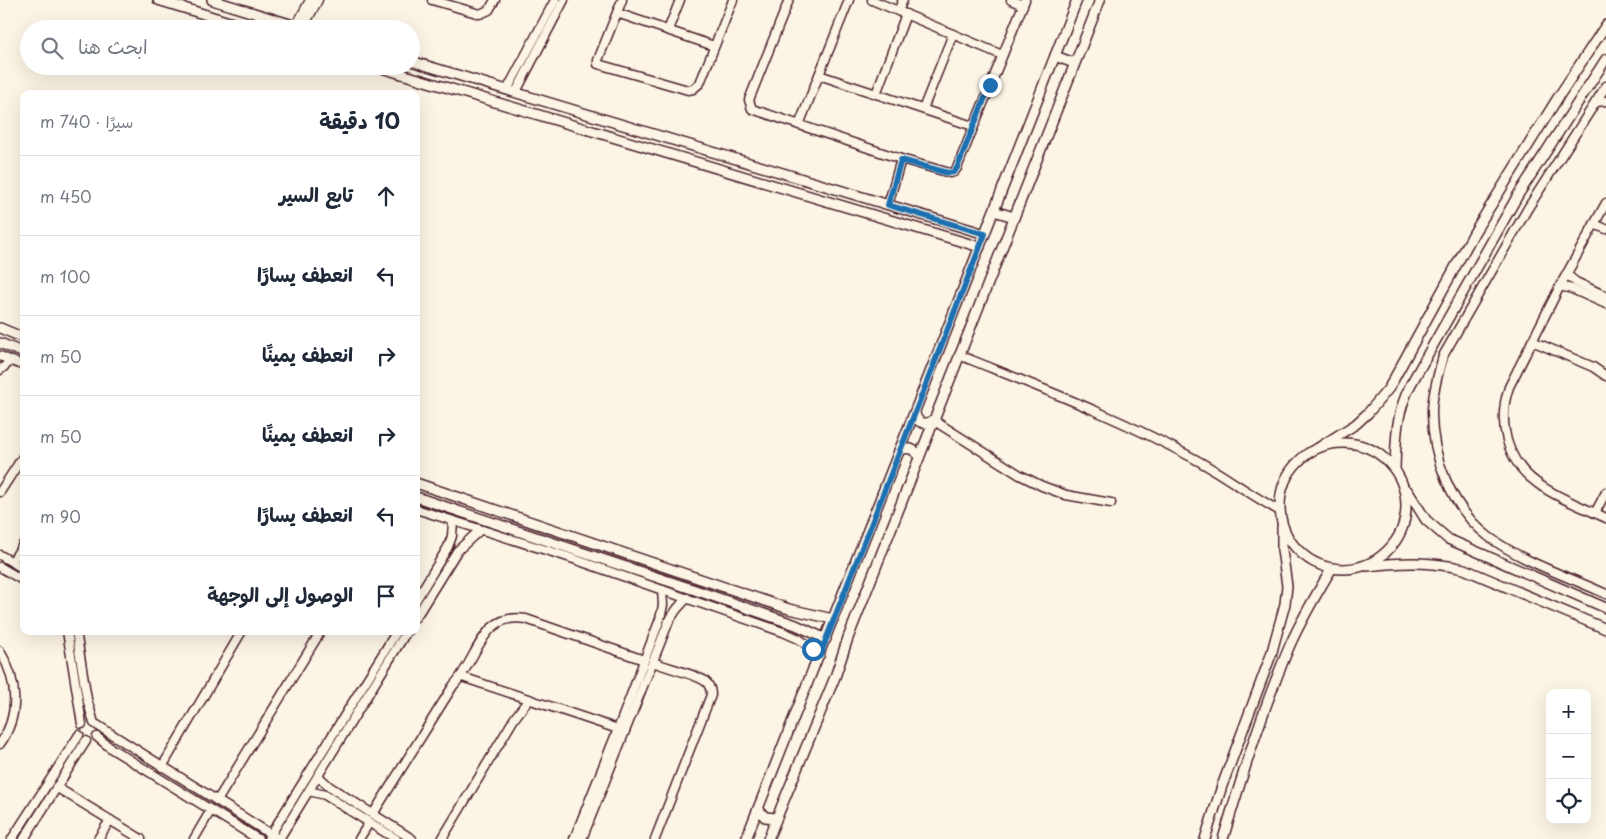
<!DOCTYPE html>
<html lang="ar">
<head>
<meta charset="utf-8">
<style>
  :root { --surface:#fff; --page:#f2f2f3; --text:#1f2937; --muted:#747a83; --line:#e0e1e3 }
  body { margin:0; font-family:"Playpen Sans","Playpen Sans Arabic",sans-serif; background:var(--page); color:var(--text); direction:rtl }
  .controls { position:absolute; right:15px; bottom:15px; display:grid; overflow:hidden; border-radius:10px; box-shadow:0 5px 20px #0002 }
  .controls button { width:45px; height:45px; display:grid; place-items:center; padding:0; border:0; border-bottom:1px solid var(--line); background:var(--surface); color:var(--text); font:25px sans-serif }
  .stop { position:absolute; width:15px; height:15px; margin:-11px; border:4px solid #1f6fb2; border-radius:50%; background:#fff }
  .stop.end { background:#1f6fb2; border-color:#fff; box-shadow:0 1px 5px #0008 }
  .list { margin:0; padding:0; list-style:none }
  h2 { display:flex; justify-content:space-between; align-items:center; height:65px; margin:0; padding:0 20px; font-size:21px }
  h2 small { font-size:16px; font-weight:400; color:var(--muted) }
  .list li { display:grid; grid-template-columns:32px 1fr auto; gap:15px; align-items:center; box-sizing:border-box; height:80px; padding:0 20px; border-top:1px solid var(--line) }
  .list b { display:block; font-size:19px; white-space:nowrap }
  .list em { font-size:16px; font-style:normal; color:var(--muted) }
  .icon { flex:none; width:28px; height:28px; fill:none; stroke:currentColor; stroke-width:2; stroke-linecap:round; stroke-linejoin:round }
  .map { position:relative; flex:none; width:1606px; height:839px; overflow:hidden; direction:ltr }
  .search { position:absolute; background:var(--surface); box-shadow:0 5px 20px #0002; left:20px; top:20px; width:400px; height:55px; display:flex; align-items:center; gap:12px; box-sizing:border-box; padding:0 18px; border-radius:28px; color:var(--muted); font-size:19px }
  .panel { position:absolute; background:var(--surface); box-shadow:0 5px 20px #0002; left:20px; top:90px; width:400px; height:545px; border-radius:10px; direction:rtl }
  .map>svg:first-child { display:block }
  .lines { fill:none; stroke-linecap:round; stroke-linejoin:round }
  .minor-casing { stroke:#4a1f2b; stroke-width:11 }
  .tertiary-casing { stroke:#4a1f2b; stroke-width:12 }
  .minor { stroke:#fcf5e5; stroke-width:8 }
  .tertiary { stroke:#fcf5e5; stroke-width:9 }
  .route { stroke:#1f6fb2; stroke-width:6 }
</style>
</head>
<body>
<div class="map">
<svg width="1606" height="839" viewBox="0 0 1606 839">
  <rect width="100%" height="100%" fill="#fcf5e5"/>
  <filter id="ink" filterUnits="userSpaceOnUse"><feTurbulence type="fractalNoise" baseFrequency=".02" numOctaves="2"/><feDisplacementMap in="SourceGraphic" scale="10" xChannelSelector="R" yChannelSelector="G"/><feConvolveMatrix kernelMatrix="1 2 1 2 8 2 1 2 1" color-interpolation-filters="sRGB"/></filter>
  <g filter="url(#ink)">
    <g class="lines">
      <defs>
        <g id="minor">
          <path d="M432,0L480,14L489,10L495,0"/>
          <path d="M622,0L598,60V64L688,90L693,89L700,83L733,0"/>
          <path d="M789,0L749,100L752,109L901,159L950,173L954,172L957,168L1025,0"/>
          <path d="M872,0L1002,55"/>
          <path d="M1011,0L1023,5"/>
          <path d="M898,11L903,0"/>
          <path d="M617,13L714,46"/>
          <path d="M296,26L310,0"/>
          <path d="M303,28L318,0"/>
          <path d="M668,30L680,0"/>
          <path d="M819,75L973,126"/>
          <path d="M1606,86L1528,208L1443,356C1438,374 1433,391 1432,409C1431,456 1451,508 1489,537C1523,562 1567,576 1606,594"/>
          <path d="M507,90L555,0"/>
          <path d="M516,92L564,0"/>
          <path d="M876,94L906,14"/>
          <path d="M1596,102L1606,101"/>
          <path d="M923,109L953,34"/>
          <path d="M799,125L849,0"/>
          <path d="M1606,203L1560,286L1509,387C1497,422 1506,461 1537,483C1557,498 1583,507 1606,518"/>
          <path d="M888,205L901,159"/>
          <path d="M1594,224L1606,229"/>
          <path d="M1567,275L1576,282L1606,296"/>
          <path d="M1560,286L1572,289L1606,304"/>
          <path d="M1532,341L1593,367L1606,376"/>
          <path d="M959,355C1038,387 1118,417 1193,458C1223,474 1250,495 1280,511"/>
          <path d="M0,356L24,366"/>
          <path d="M0,370L11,361"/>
          <path d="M933,420L1020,475L1042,486L1066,495L1111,503"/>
          <path d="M0,492L24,455"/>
          <path d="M416,509L568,557L783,632L799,639L820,655"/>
          <path d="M1595,513L1606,492"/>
          <path d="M0,555L24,569"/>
          <path d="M12,562L24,543"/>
          <path d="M0,567L24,581"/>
          <path d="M416,600L448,547L452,536L453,521"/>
          <path d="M416,617L457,551L480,530"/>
          <path d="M67,631L82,724"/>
          <path d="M76,631L87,699L94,723"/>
          <path d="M0,651C18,681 20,715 0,744"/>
          <path d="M653,662C665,667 697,675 705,681C710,685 711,690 711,695L655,839"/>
          <path d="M462,677L618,729"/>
          <path d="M97,725L275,837"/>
          <path d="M97,737L112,749L258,839"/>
          <path d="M162,767L242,631"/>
          <path d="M318,776L330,787L412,839"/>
          <path d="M56,787L141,839"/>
          <path d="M309,791L325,795L396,839"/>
          <path d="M217,801L321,631"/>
          <path d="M373,814L453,686C478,660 481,611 526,619L644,660"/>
          <path d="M12,839L79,735"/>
          <path d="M24,839L86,741"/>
          <path d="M98,839L110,820"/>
          <path d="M194,839L211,810"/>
          <path d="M268,839L397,631"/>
          <path d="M279,839L407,631"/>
          <path d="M359,839L369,823"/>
          <path d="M442,839L514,719L529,699"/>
          <path d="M574,839L618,729L660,619L663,605L662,590"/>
          <path d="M582,839L669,621L677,609L687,598"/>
        </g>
        <g id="tertiary">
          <path d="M158,0L252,29"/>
          <path d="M212,0L306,29"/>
          <path d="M1055,56L1074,63"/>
          <path d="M411,61L985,234"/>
          <path d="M375,66L980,247"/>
          <path d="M994,211L1014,217"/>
          <path d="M0,328L24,338"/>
          <path d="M0,343L24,353"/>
          <path d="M915,412C916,423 925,426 933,420"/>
          <circle cx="1343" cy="506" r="63"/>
          <path d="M1321,446L1356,424L1368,413L1389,388L1475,231L1559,96L1606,25"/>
          <path d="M899,451C908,446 916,449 919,458"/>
          <path d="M1395,469C1396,437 1396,413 1411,384L1518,195L1606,59"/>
          <path d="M416,483L789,609L833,619"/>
          <path d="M1407,490L1426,520L1448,539L1606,608"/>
          <path d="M416,497L695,590L796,625L826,639"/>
          <path d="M1367,566C1402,562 1429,561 1464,569L1606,629"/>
          <path d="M758,809L765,817L776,818"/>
          <path d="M746,839L1077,0"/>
          <path d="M768,839L835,677L848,638L1100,0"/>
          <path d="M1205,839L1222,786L1271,655L1285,604L1287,586L1282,550V527"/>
          <path d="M1223,839C1243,773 1263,708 1290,645C1302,618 1317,593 1332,568"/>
        </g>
      </defs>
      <use href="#minor" class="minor-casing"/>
      <use href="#tertiary" class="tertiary-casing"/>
      <use href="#minor" class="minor"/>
      <use href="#tertiary" class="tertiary"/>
    </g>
  </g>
  <g class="lines" filter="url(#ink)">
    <path class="route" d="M813,649L820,655L985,234L888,205L901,160L948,173L954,172L957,168L990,85"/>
  </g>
</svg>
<div class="controls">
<button>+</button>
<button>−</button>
<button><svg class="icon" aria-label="locate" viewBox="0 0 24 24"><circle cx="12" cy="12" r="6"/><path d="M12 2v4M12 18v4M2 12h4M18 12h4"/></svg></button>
</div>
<div class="stop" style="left:813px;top:649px"></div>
<div class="stop end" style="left:990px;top:85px"></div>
<div class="search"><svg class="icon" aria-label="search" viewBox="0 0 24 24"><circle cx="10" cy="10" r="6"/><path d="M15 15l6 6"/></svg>ابحث هنا</div>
<section class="panel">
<h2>10 دقيقة<small>سيرًا · 740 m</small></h2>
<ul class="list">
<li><svg class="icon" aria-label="ahead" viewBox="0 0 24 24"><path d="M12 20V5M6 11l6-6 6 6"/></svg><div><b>تابع السير</b></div><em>450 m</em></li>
<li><svg class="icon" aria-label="left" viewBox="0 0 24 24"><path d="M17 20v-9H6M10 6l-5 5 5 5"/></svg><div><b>انعطف يسارًا</b></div><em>100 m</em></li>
<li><svg class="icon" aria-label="right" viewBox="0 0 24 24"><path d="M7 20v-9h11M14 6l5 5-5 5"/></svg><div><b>انعطف يمينًا</b></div><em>50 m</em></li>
<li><svg class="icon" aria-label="right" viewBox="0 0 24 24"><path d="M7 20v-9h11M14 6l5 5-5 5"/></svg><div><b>انعطف يمينًا</b></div><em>50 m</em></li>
<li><svg class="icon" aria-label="left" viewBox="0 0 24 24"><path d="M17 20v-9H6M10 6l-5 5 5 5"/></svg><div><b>انعطف يسارًا</b></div><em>90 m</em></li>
<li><svg class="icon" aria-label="arrive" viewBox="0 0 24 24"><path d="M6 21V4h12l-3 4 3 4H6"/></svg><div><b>الوصول إلى الوجهة</b></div></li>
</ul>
</section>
</div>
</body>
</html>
